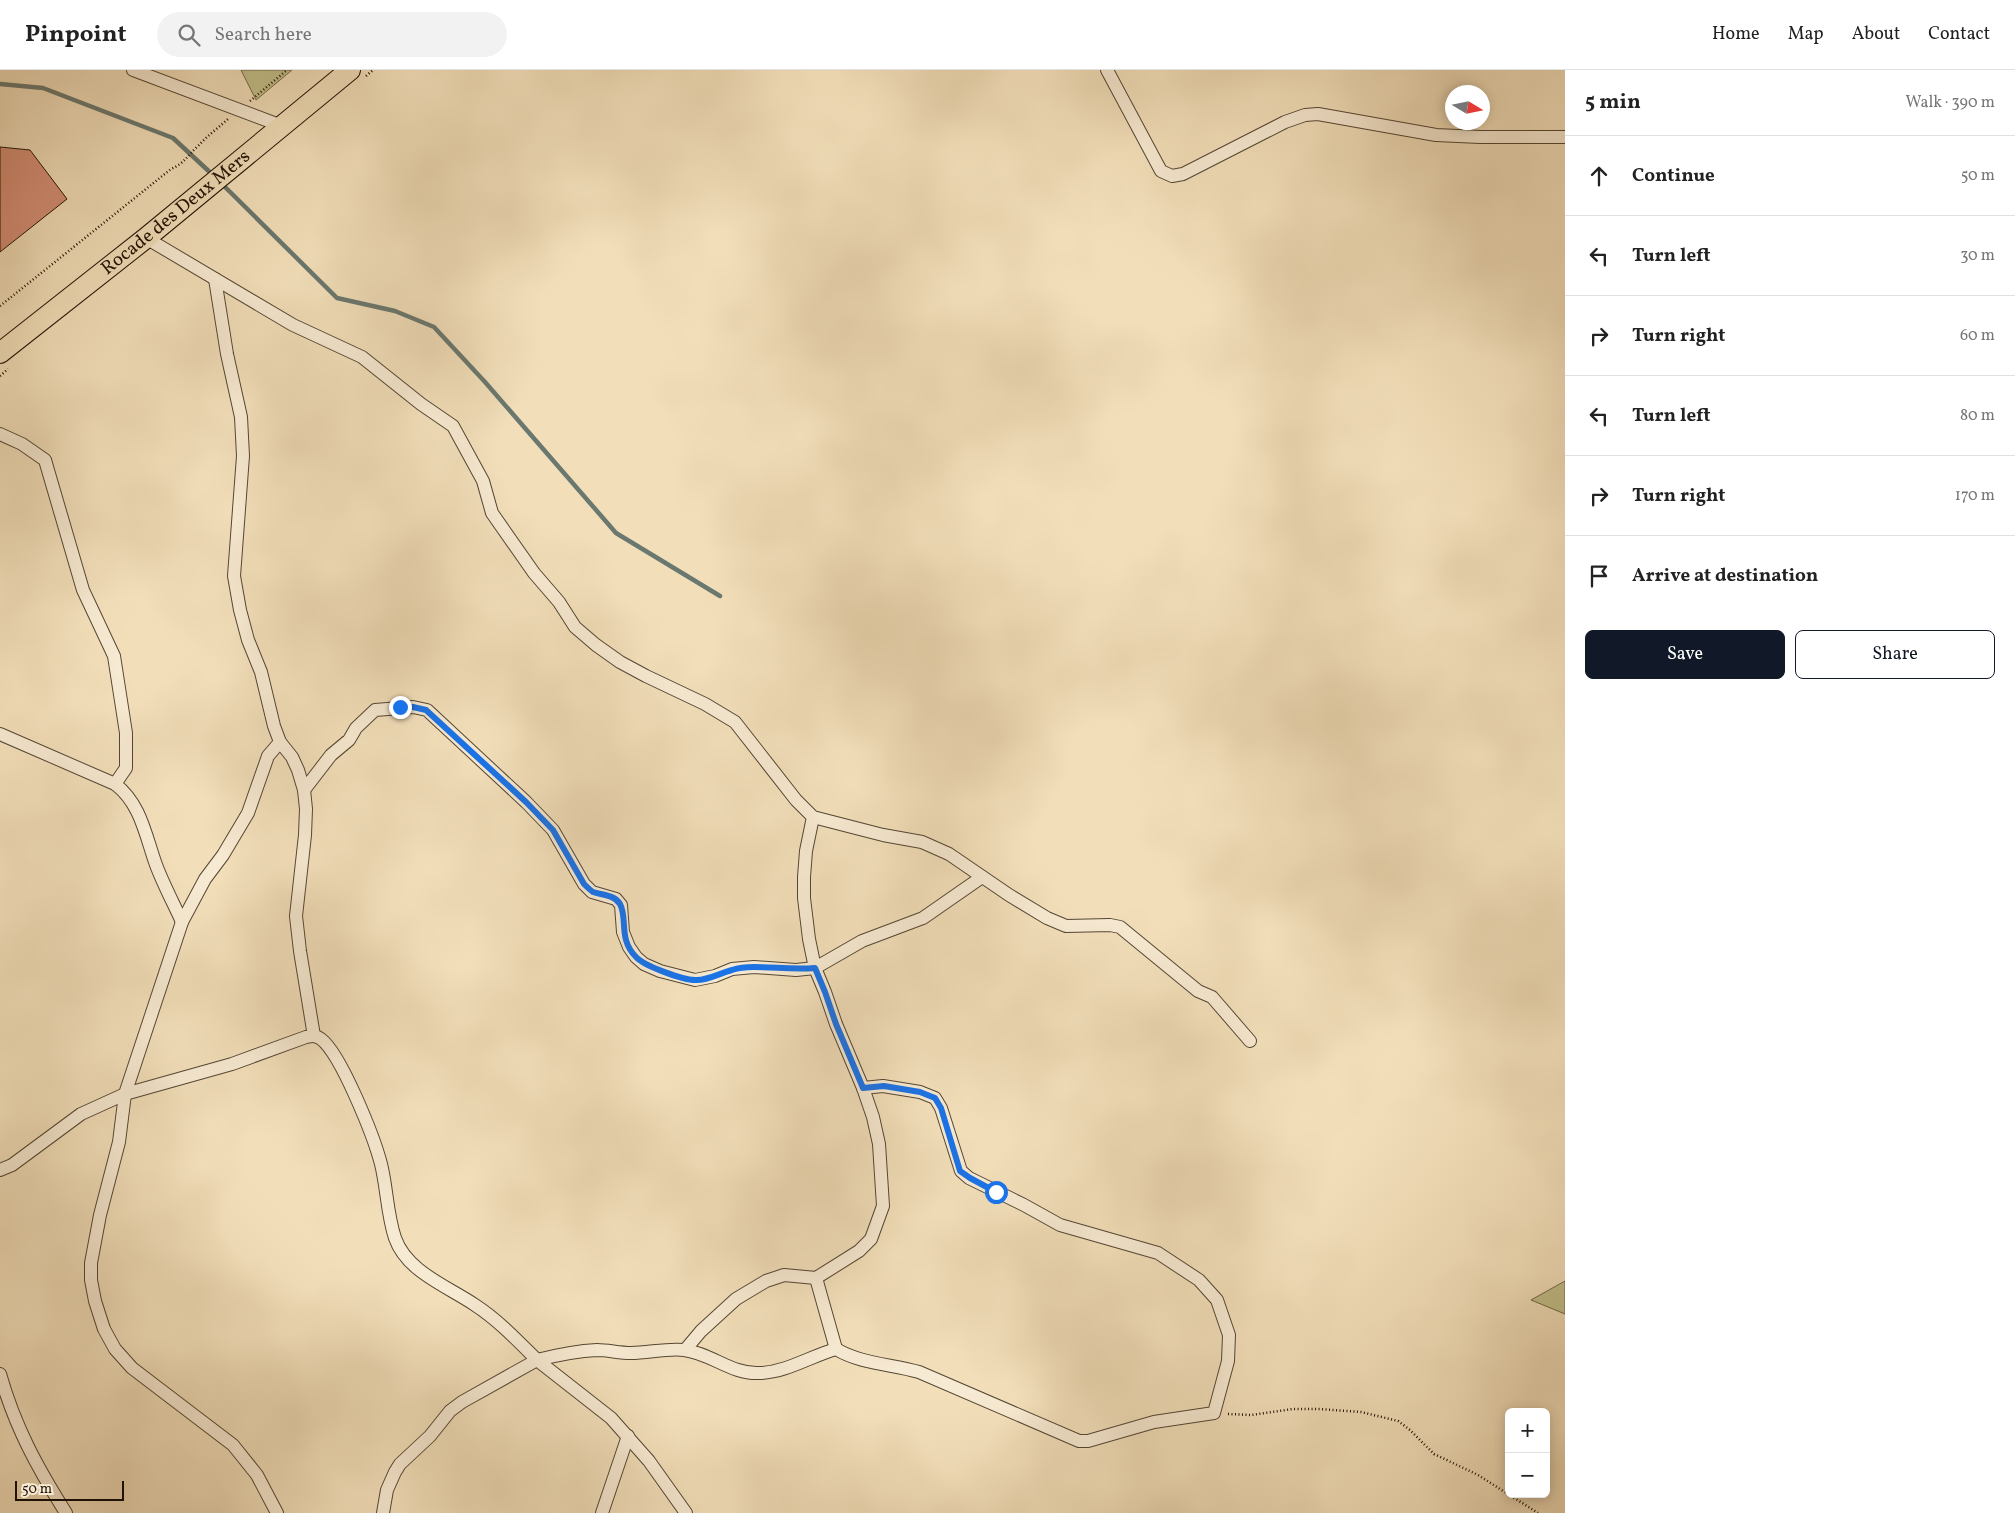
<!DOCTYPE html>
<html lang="en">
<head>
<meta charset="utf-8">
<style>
  :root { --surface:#fff; --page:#f2f2f2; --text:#222; --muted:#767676; --line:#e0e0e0; --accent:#111827 }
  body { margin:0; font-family:Vollkorn,serif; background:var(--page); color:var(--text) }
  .controls { position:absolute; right:15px; bottom:15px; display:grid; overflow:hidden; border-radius:8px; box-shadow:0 2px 12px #0003 }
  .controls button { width:45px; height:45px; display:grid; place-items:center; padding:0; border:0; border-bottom:1px solid var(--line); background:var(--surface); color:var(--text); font:25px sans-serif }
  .compass { position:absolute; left:1445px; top:15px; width:45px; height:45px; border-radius:50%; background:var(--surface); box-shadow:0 2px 12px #0003; rotate:100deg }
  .scale { position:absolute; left:15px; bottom:12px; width:109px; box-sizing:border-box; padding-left:5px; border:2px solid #201306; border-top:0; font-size:14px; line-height:18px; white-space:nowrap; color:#201306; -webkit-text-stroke:4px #f7ead2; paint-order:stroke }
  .stop { position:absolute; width:15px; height:15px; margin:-11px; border:4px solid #1a73e8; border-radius:50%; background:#fff }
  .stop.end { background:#1a73e8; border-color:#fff; box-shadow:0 1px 5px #0008 }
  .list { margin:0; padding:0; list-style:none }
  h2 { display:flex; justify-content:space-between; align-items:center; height:65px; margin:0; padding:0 20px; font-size:21px }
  h2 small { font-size:16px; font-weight:400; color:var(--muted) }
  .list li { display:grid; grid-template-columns:32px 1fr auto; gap:15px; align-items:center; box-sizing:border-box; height:80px; padding:0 20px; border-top:1px solid var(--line) }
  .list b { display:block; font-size:19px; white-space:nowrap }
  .list em { font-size:16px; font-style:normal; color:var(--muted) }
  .actions { display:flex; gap:10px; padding:15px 20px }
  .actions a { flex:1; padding:11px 0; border:1px solid var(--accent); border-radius:8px; text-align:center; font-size:18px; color:var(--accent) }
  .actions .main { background:var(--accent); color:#fff }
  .icon { flex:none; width:28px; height:28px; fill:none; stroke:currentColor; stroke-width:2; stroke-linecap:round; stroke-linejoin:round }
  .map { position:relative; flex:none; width:1565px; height:1443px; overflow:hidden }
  header { display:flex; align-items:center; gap:30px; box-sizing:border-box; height:70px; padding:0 25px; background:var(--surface); border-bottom:1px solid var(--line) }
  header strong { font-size:24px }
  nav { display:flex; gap:28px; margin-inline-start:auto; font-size:18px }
  .search { width:350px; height:45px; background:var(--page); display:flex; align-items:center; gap:12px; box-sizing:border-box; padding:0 18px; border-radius:28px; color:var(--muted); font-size:19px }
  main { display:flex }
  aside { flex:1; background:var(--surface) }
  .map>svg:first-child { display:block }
  .green { fill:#c2c08b; stroke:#716a48 }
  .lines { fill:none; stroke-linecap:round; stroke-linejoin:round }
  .stream { stroke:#6a786f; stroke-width:4.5 }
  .building { fill:#d48e76; stroke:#201306 }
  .minor-casing { stroke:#544633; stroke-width:14 }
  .trunk-casing { stroke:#201306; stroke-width:22 }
  .path { stroke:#201306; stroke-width:2.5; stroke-dasharray:1 2.5; stroke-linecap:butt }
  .minor { stroke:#f7ead2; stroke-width:12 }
  .trunk { stroke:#f2dfba; stroke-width:20 }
  .route { stroke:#1a73e8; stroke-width:6 }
  .labels { text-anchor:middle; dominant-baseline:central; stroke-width:4; stroke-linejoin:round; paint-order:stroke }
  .street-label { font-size:19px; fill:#201306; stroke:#f7ead2 }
</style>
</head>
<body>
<header>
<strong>Pinpoint</strong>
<div class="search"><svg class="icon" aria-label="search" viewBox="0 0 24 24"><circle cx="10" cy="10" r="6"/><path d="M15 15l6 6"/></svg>Search here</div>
<nav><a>Home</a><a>Map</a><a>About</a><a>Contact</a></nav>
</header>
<main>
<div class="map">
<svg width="1565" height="1443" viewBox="0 0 1565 1443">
  <rect width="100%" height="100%" fill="#f2dfba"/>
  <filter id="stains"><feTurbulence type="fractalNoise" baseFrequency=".004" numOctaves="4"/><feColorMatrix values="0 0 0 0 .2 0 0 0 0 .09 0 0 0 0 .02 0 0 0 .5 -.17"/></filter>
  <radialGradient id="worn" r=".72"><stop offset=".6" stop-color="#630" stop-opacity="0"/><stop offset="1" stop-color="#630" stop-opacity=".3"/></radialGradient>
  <g class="green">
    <path d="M241,0H292L256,30Z"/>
    <path d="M1565,1211V1244L1531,1230Z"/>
  </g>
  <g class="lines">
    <g class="stream">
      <path d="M0,14L43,18L173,68L214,106"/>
      <path d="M221,113L337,228L395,241L434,257L485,312L616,463L720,526"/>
    </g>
  </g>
  <path class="building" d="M0,77L30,80L67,129L0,182Z"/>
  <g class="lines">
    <defs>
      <g id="minor">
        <path d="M133,0L282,56"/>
        <path d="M1107,0L1161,101L1172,106L1183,104L1285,52L1305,45L1318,44L1436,65L1480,67H1565"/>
        <path d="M146,168L293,255L362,287L421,334L453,356L483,411L492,443L534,503L559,532L575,557L596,575L620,592L646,606L705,634L735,652L796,730L813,747L883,765L922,772L949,784L1009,825L1047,848L1066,856L1110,855L1120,857L1198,921L1212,927L1250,971"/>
        <path d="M215,209L227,284L241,347L243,386L234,506L240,540L248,570L261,602L274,656L280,672L292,687L298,700L304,720L306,739L305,765L296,846L300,881L314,966"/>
        <path d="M0,364L22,374L45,390L83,520L114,586L126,663V698L115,714"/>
        <path d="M0,664L115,714C140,733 145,763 155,792C162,812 173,832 182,852"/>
        <path d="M304,720L331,685L349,670L356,658L375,640L413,637L427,640L526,732L553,760L584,814L592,822L616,829L621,835L623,862L629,877L636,887L644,894L660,901L695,910L715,906L732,899L754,897L796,900L815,898L862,871L923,848L982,807"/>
        <path d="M0,1100L12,1095L81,1044L125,1024L232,994L306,967C312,966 316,965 321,969C341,984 374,1067 381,1094C387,1118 387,1144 395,1168C407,1202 447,1216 475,1235C498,1250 517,1270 537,1290L462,1332L450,1341L430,1366L400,1394L395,1402L387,1420L383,1443"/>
        <path d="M816,1208L836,1279"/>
        <path d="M685,1280L701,1261L736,1229L766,1211L784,1205L816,1208L859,1181L871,1169L883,1136L879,1074L873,1047L863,1018L836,954L825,922L815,898L809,869L804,828V807L806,781L813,747"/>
        <path d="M537,1290C557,1285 576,1281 597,1280C608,1280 619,1283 631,1283C648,1283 667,1278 684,1280C711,1283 732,1305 760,1303C787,1302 811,1286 836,1279C861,1294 892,1294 919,1302L1079,1371H1088L1154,1352L1214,1343L1228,1291L1229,1265L1217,1230L1199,1210L1158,1183L1060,1155L1024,1135L969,1108L961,1101L941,1038L935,1028L920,1022L883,1016L863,1018"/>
        <path d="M537,1290L611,1348L649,1391L686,1443"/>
        <path d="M0,1304C15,1357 37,1397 66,1443"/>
        <path d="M277,1443L257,1405L233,1375L132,1298L115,1279L104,1259L95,1231L91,1210V1193L100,1145L119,1072L125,1024L182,852L205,809L223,785L248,743L268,686L280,672"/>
        <path d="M602,1443L628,1366"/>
      </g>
      <g id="trunk">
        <path id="s1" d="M0,283L146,168L350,0"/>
      </g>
    </defs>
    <use href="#minor" class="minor-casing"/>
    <use href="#trunk" class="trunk-casing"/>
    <g class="path">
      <path d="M366,6L373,0"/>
      <path d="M250,31L287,0"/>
      <path d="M0,236L171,99C185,93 187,86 198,76C207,66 218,58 228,49"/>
      <path d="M0,306L8,299"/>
      <path d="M1228,1344L1251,1345L1293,1339H1320L1361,1342L1398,1351L1410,1360L1434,1384L1478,1405L1538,1443"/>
    </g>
    <use href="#minor" class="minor"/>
    <use href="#trunk" class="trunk"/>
  </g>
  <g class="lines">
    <path class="route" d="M400,637H413L426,640L526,732L553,760L584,814C587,817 590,820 593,822C602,825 615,825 620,834C628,849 618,869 636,887C644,896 683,910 695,910C707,911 720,903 732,900C738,898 747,897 754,897C775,897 794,900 815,898L825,922L836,954L863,1018L884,1016L920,1022L935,1028L941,1038L960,1101L970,1108L996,1122"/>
  </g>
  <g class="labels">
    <g class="street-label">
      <text stroke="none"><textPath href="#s1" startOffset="225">Rocade des Deux Mers</textPath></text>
    </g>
  </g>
  <rect width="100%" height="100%" filter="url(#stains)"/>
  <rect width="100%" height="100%" fill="url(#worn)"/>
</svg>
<div class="controls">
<button>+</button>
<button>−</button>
</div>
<svg class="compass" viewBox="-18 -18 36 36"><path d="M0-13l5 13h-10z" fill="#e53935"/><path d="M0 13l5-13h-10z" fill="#767676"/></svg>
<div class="scale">50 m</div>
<div class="stop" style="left:996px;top:1122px"></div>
<div class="stop end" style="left:400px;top:637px"></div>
</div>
<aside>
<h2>5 min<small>Walk · 390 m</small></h2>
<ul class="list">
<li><svg class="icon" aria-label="ahead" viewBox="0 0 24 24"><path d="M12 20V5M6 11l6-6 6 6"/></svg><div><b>Continue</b></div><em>50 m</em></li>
<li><svg class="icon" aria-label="left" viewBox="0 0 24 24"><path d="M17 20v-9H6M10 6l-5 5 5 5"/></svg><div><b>Turn left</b></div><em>30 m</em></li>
<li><svg class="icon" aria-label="right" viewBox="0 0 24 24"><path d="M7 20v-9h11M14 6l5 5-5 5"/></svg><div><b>Turn right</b></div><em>60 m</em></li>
<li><svg class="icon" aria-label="left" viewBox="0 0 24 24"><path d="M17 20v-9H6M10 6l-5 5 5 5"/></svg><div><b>Turn left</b></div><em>80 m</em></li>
<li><svg class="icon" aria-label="right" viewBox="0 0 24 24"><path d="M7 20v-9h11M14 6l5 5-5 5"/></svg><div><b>Turn right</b></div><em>170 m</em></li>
<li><svg class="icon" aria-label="arrive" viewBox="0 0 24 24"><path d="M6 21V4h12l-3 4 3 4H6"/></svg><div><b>Arrive at destination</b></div></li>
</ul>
<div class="actions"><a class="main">Save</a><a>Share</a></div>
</aside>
</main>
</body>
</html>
